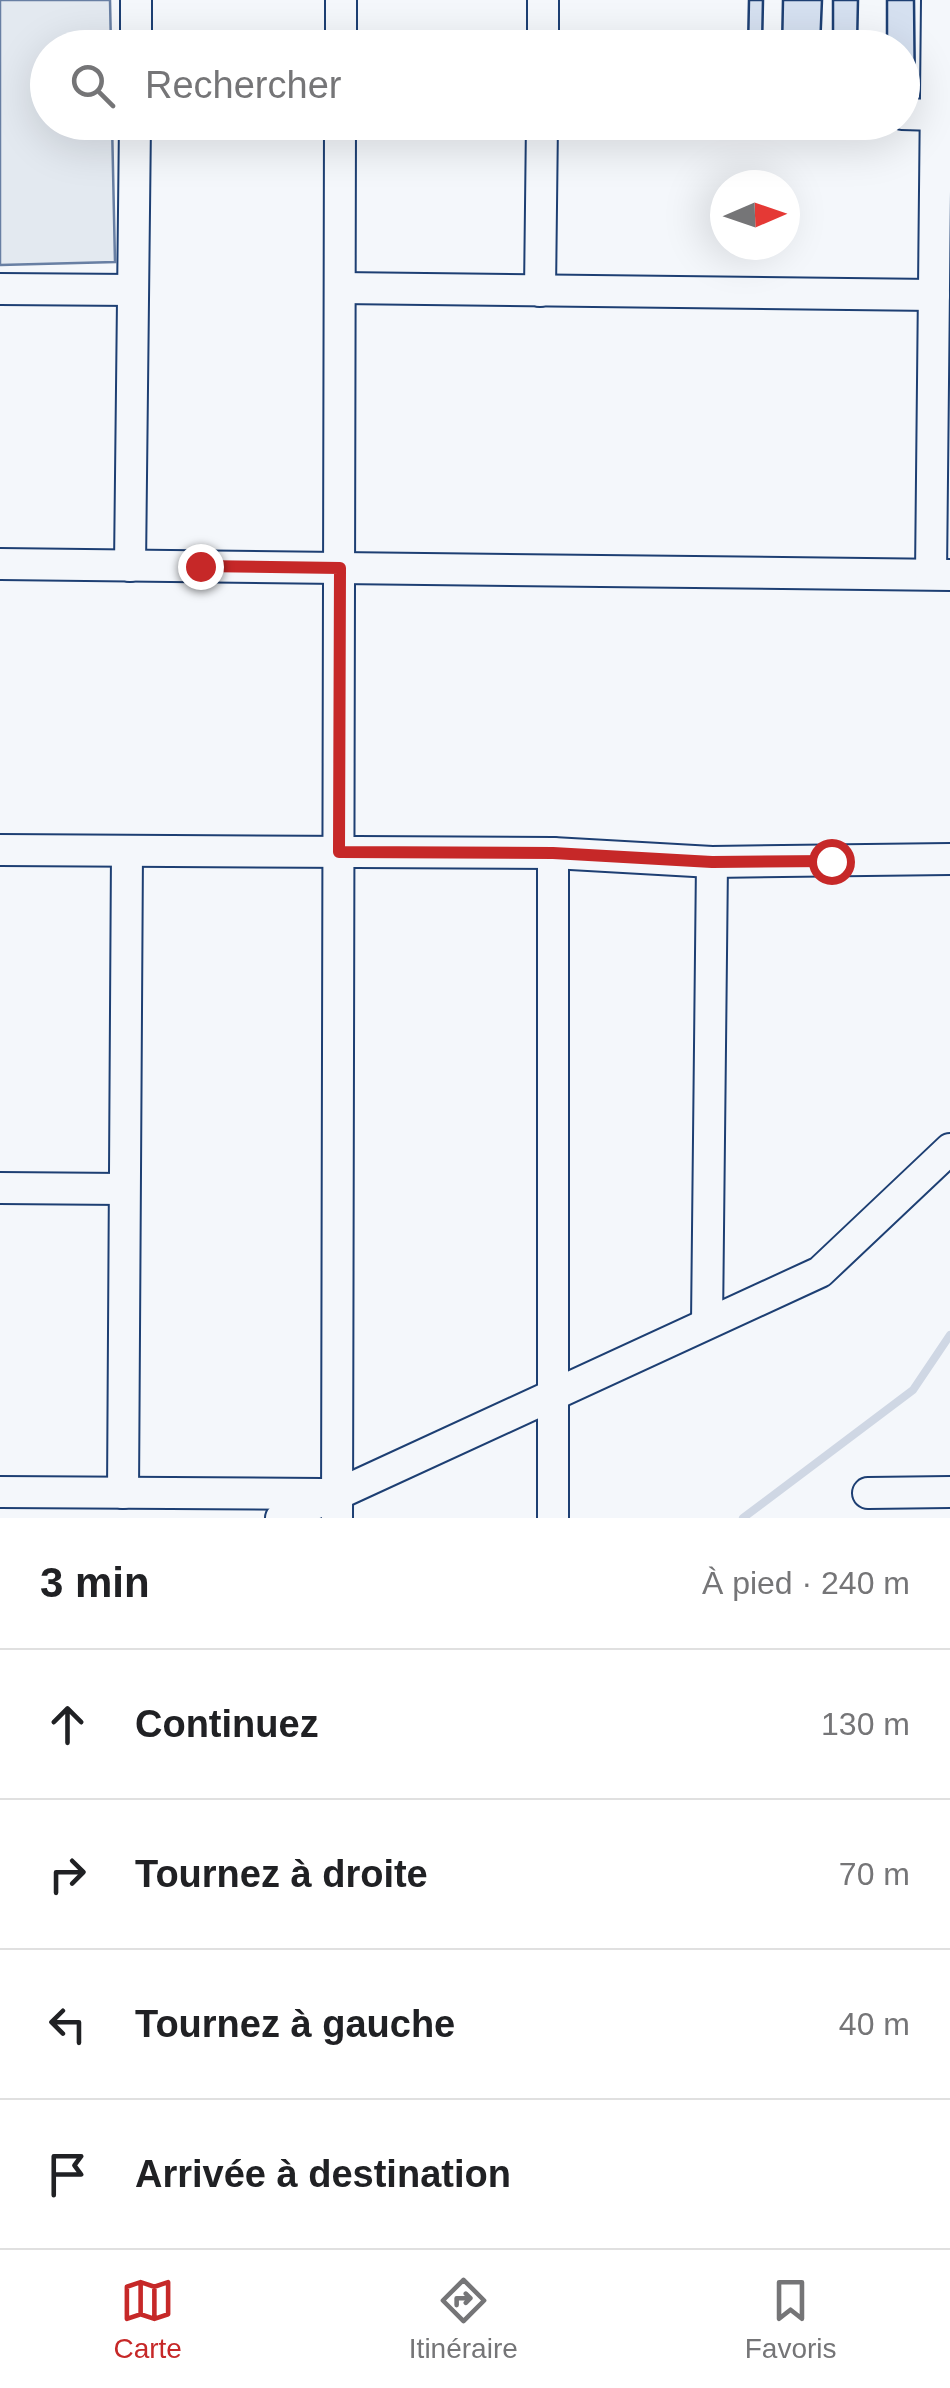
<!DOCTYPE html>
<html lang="fr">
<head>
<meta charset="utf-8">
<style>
  :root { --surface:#fff; --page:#f2f2f2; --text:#202124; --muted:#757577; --line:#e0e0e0; --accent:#c62828 }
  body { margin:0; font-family:Arial,sans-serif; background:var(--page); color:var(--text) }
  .compass { position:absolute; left:710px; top:170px; width:90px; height:90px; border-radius:50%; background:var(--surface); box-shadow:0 10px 40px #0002; rotate:88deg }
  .stop { position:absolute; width:30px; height:30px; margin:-22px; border:8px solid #c62828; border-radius:50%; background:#fff }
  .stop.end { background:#c62828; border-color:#fff; box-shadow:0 2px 10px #0008 }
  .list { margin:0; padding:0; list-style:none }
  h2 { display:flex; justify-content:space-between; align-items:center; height:130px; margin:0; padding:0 40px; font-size:42px }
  h2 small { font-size:32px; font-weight:400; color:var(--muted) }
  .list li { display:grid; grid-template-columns:65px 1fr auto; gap:30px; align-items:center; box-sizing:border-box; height:150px; padding:0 40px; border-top:2px solid var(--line) }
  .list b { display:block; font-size:38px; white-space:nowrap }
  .list em { font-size:32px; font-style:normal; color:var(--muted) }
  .icon { flex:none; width:55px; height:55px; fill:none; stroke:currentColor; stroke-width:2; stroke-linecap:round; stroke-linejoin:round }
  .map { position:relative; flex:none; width:950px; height:1518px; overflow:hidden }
  .search { position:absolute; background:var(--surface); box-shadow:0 10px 40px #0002; left:30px; right:30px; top:30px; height:110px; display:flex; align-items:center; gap:25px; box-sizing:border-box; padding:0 35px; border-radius:55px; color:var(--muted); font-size:38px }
  .sheet { height:730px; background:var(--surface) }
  nav { display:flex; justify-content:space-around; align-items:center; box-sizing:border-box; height:140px; border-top:2px solid var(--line); background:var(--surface); font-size:28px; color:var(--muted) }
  nav a { display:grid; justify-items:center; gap:5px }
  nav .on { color:var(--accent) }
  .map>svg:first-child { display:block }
  .pitch { fill:#e3e9f0; stroke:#687fa3; stroke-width:2.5 }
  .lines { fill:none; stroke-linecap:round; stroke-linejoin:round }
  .stream { stroke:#cfd7e4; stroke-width:8 }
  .building { fill:#d5e0f0; stroke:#1d3f73; stroke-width:2.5 }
  .minor-casing { stroke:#1d3f73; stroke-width:34 }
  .minor { stroke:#f4f7fb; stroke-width:30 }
  .route { stroke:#c62828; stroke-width:12 }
</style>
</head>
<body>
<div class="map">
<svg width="950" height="1518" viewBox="0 0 950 1518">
  <rect width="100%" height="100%" fill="#f4f7fb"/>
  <path class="pitch" d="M0,0H110L111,47L48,48V122L112,123L115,262L0,265Z"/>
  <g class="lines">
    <path class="stream" d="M743,1518L913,1390L950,1335"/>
  </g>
  <g class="building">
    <path d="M749,0H763L762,48H748Z"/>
    <path d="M783,0H822L820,48H782Z"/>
    <path d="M833,0H858L857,48H852V43H833Z"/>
    <path d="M887,0H914L915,96H902V48H887Z"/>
  </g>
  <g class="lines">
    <defs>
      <g id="minor">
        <path d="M136,48V0"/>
        <path d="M341,48V0"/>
        <path d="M543,48V0"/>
        <path d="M902,114L936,115"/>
        <path d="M340,288L934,295"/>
        <path d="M0,289L133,290"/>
        <path d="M540,291L542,122"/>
        <path d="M0,564L950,575"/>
        <path d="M130,566L135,122"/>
        <path d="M931,574L937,0"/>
        <path d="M0,850L553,853L712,862L950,859"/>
        <path d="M0,1188L124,1189"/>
        <path d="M707,1323L712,862"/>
        <path d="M0,1492L322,1494"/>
        <path d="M123,1493L127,851"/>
        <path d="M868,1493L950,1492"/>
        <path d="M281,1518L338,1494L820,1272L950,1149"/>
        <path d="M337,1518L340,122"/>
        <path d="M553,1518V853"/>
      </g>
    </defs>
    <use href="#minor" class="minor-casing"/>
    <use href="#minor" class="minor"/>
  </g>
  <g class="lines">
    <path class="route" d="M200,566L340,568L339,852L553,853L712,862L831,861"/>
  </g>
</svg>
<svg class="compass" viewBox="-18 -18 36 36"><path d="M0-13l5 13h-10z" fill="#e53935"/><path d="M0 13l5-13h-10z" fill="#757577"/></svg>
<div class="stop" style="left:831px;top:861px"></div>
<div class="stop end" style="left:200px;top:566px"></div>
<div class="search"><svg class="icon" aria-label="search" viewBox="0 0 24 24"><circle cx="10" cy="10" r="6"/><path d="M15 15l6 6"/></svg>Rechercher</div>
</div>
<section class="sheet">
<h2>3 min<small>À pied · 240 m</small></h2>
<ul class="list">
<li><svg class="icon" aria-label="ahead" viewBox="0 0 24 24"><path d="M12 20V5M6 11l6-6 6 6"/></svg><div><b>Continuez</b></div><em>130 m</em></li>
<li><svg class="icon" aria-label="right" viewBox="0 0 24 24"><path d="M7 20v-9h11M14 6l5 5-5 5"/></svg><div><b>Tournez à droite</b></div><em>70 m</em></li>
<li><svg class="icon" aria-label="left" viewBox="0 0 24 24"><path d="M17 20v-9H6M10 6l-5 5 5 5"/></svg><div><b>Tournez à gauche</b></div><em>40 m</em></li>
<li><svg class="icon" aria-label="arrive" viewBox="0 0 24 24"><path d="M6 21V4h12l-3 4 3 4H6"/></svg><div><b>Arrivée à destination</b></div></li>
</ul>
</section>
<nav>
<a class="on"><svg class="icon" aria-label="map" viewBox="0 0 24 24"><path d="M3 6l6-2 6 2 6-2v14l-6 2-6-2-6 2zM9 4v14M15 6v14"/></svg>Carte</a>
<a><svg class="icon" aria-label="directions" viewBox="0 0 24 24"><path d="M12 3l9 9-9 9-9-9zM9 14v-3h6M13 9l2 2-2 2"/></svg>Itinéraire</a>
<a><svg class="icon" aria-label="saved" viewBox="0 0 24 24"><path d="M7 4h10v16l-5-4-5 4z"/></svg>Favoris</a>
</nav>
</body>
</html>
